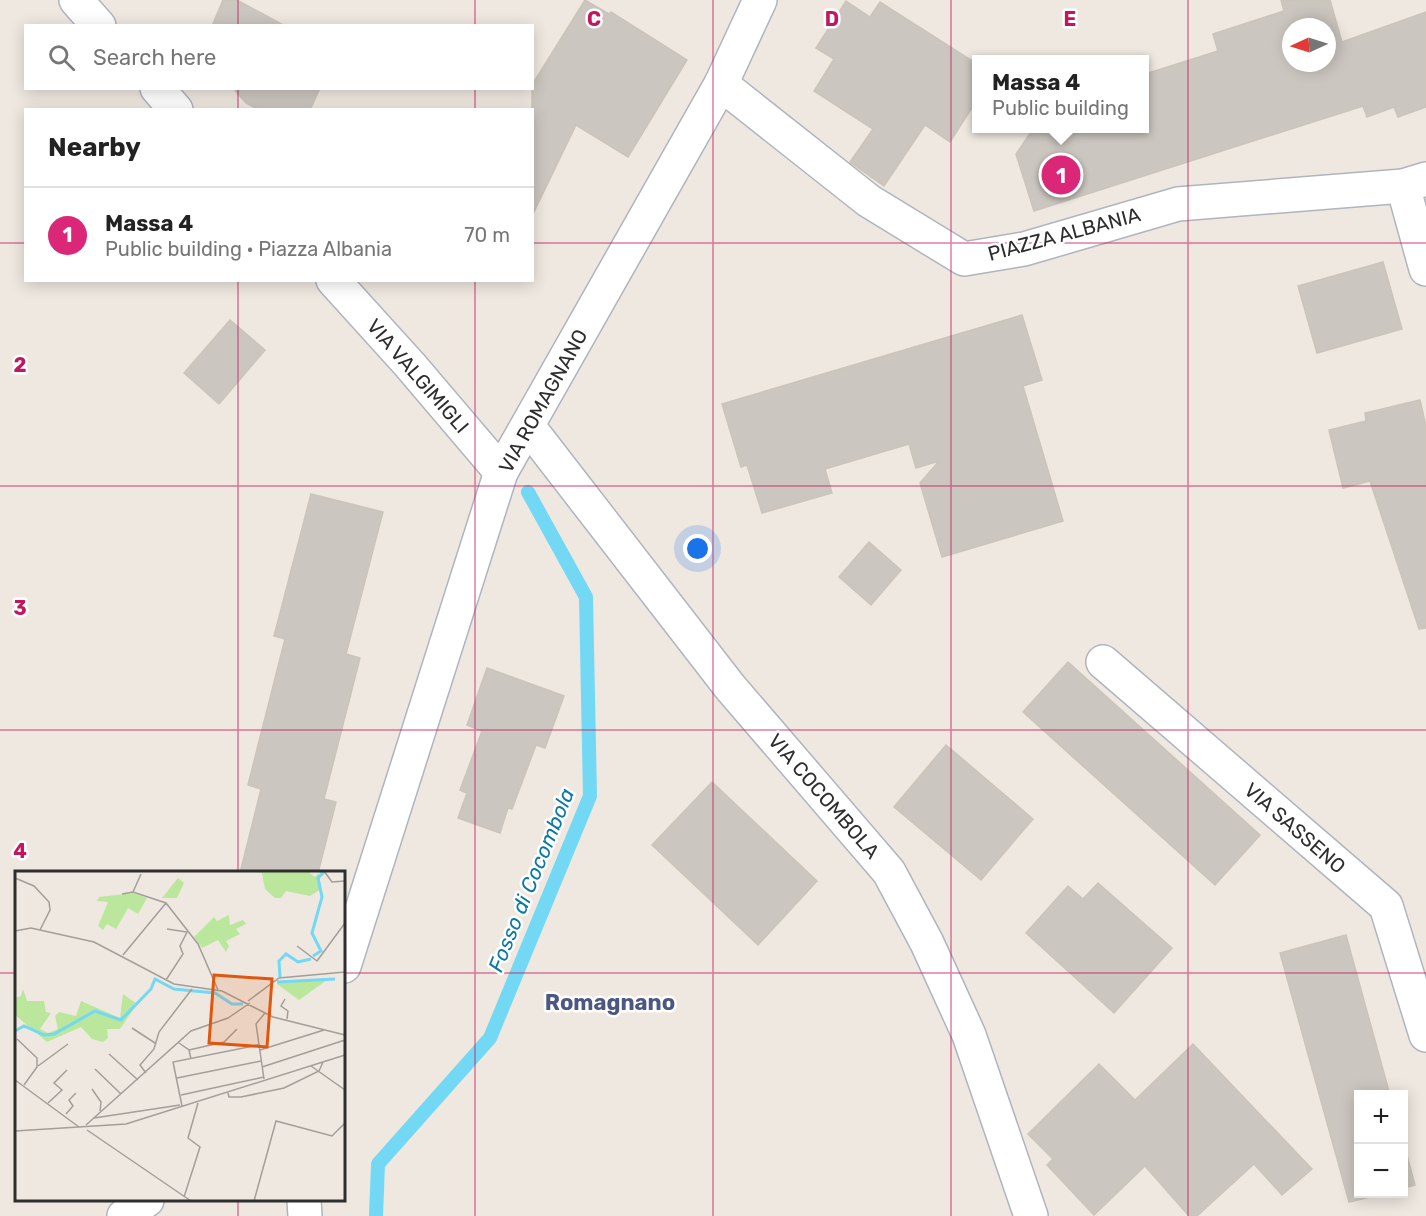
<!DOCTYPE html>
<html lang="en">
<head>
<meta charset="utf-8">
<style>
  :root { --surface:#fff; --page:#f2f2f2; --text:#222; --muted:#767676; --line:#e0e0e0; --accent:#db2777 }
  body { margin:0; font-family:Rubik,sans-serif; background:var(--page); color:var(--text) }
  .controls { position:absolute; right:18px; bottom:18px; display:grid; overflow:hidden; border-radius:0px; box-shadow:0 3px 15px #0003 }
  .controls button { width:54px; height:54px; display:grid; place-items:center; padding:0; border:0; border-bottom:2px solid var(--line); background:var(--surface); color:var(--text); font:30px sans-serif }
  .compass { position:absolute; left:1282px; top:18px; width:54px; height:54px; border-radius:50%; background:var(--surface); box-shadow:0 3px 15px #0003; rotate:266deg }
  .you { position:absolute; left:698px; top:549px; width:21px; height:21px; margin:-15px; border:4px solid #fff; border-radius:50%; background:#1a73e8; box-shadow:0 0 0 9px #1a73e833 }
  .badge { display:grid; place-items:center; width:39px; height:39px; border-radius:50%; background:var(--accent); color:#fff; font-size:20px; font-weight:700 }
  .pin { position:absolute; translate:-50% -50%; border:3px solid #fff; box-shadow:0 2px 6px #0006 }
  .popup { position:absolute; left:972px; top:55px; width:177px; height:78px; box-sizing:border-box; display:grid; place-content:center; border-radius:0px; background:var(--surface); filter:drop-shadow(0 2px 4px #0005); font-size:20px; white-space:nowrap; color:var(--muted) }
  .popup b { font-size:22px; color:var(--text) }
  .popup::after { content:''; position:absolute; left:50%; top:100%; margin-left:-12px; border:12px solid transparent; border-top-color:var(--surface) }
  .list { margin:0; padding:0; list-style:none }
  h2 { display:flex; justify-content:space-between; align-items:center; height:78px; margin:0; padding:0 24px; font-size:26px }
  h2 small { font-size:20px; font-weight:400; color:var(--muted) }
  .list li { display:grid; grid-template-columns:39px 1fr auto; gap:18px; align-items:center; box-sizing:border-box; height:96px; padding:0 24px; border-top:2px solid var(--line) }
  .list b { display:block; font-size:22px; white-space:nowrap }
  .list p { margin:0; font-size:20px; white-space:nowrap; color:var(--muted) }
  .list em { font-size:20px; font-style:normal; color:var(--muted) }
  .icon { flex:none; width:33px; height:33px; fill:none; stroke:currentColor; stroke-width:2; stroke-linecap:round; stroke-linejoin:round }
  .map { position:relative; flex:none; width:1426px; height:1216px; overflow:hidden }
  .search { position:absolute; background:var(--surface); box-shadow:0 3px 15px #0003; left:24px; top:24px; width:510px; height:66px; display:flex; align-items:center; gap:15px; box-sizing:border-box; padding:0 21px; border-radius:0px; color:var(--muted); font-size:22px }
  .panel { position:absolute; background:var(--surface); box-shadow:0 3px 15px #0003; left:24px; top:108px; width:510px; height:174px; border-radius:0px }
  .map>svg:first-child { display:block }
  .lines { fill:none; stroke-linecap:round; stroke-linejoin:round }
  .stream { stroke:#72d8f3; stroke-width:14 }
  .building { fill:#cbc6bf; stroke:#cbc4b9; stroke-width:1.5; fill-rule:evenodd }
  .minor-casing { stroke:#b0b4be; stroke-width:36 }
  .tertiary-casing { stroke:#b0b4be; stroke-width:36 }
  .minor { stroke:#fff; stroke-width:33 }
  .tertiary { stroke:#fff; stroke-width:33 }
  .grid { fill:none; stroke:#c2185b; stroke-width:1.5; stroke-opacity:0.55 }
  .labels { text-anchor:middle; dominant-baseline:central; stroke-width:5; stroke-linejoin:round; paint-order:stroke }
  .street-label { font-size:20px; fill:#2e2e2e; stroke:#fff }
  .water-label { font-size:21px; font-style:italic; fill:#0979a7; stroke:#fff }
  .quarter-label { font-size:22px; font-weight:bold; fill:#4c5881; stroke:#fff }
  .inset-river { fill:none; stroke:#72d8f3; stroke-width:3 }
  .inset-road { fill:none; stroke:#a29e99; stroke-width:1.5 }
  .view { fill:#df570e; fill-opacity:0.15; stroke:#df570e; stroke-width:3 }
  .inset-edge { fill:none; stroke:#2e2e2e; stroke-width:3 }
  .grid-label { font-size:20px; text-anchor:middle; font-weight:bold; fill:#c2185b; stroke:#fff; stroke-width:5; stroke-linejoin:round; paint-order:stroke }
</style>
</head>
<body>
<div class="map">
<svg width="1426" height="1216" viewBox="0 0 1426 1216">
  <rect width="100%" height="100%" fill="#efe8e1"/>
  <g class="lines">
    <path class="stream" d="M376,1216L378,1164L490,1038L590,796L586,597L528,492"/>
  </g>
  <g class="building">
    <path d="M223,0H237L285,26H212Z"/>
    <path d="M585,0L609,14L611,12L687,60L628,157L576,125L532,216V85Z"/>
    <path d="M1281,0H1330L1342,42L1426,12V107L1398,117L1394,107L1367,117L1363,106L1034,211L1016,154L1033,129H1145V74L1218,51L1213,34L1284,11ZM1291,27H1327V63H1291Z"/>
    <path d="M846,1L870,17L880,2L977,64V100L950,142L925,125L884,186L850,162L873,129L814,91L834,59L816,48Z"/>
    <path d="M233,88H320L310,110H259L246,103Z"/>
    <path d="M1383,262L1402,329L1317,353L1298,286Z"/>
    <path d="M1022,315L1042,380L1023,386L1063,521L942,557L920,483L939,461L916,468L909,444L825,469L832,493L762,513L747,465L741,467L722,404Z"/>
    <path d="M230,320L265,350L219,404L184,373Z"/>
    <path d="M1420,400L1426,426V628L1419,629L1370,481L1343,488L1329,430L1366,421L1365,413Z"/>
    <path d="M311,494L383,512L346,654L360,658L324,799L336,802L318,873H240L261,789L248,785L285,639L274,636Z"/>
    <path d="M869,542L901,570L871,605L839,577Z"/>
    <path d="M1068,662L1260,835L1215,885L1023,712Z"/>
    <path d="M487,668L564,696L545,748L536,745L512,809L508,808L500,833L458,818L467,793L460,790L482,731L467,725Z"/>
    <path d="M946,745L1033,819L981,880L894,807Z"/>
    <path d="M712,782L817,881L758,945L652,845Z"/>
    <path d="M1098,883L1172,948L1114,1013L1026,933L1068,886L1083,899Z"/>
    <path d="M1346,935L1390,1095H1359V1194H1382L1349,1202L1280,953Z"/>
    <path d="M1193,1044L1312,1169L1282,1195L1254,1164L1197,1216H1189L1145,1166L1094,1215L1047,1165L1053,1159L1028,1134L1099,1064L1135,1100Z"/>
    <path d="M1404,1144L1415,1185L1404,1188Z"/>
  </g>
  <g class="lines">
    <defs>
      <g id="minor">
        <path d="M1403,186L1426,269"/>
        <path d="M1103,662L1386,906L1426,1035"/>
        <path d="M344,966L501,472"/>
        <path d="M304,1200L305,1216"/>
        <path d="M124,1216L147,1200"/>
      </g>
      <g id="tertiary">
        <path d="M76,0L99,26"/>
        <path d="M721,84L869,201L964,259L1024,249L1178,204L1403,186L1426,179"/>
        <path d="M157,88L176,110"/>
        <path d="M333,280L410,365L501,472L721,84L760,0"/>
        <path d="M528,426L730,687L889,872L927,943L969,1035L1031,1216"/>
      </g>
    </defs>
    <use href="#minor" class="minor-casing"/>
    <use href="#tertiary" class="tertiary-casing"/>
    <use href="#minor" class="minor"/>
    <use href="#tertiary" class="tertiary"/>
  </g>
  <path class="grid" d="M238,0V26M475,0V26M713,0V1216M951,0V1216M1188,0V1216M238,88V110M475,88V110M0,243H26M532,243H1426M238,280V872M475,280V1216M0,486H1426M0,730H1426M0,973H16M344,973H1426M238,1200V1216"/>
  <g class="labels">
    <g class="street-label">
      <text transform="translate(1064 234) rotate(-15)">PIAZZA ALBANIA</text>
      <text transform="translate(418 376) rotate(49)">VIA VALGIMIGLI</text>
      <text transform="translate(543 401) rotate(-61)">VIA ROMAGNANO</text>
      <text transform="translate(824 796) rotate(49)">VIA COCOMBOLA</text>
      <text transform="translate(1295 828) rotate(41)">VIA SASSENO</text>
    </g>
    <g class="water-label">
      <text transform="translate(531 880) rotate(-68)">Fosso di Cocombola</text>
    </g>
    <g class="quarter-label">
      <text x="610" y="1002">Romagnano</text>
    </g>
  </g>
  <g transform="translate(15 871)">
    <rect width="330" height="330" fill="#efe8e1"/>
    <path d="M163,7L169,12L162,27H147ZM118,22L132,27L123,43L113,37L101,58L92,53L88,59L83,55L93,31L82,30L84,26ZM214,44L215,54L228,49L231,53L221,58L225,63L211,70L214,75L211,81L203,69L187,77L179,66L199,46L202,50Z" fill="#bae79c"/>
    <path d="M233,0H292L300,6L304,2L306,18L295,25L271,20L266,27H260L250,18L247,2ZM8,118L12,130H29L31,141L36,142L25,158L33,162L43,158L40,145L44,141L61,145L66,130L105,147L108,123L122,133L105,158H92L93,167L88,171L77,168L66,156L32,171L0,144V127L6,125Z" fill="#bae79c"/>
    <path d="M312,109L284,129L262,113L265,112Z" fill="#bae79c"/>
    <path class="inset-river" d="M298,85L306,80L297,62L307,26L303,7L308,2L305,0M265,106L264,90L271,83L283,91L296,88M262,111L320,108M0,160L9,155L29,164L39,163L80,140L106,149L136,118L140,108L159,118L200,122L217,133H228"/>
    <path class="inset-road" d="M309,0L317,11L330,10M0,7L19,15L34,31L35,39L25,59M118,21L126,3M107,23L118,21L151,32L183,73L203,119M0,60L16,57L79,71L159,113L207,120L258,146L330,164M282,75L302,90M108,84L151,32M302,90L330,52M151,109L168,83L165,75L172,61L152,58M270,128L266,135L273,140L272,148M233,130L264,107L330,101M117,157L140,172M2,168L22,187V196L9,214M164,172L174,179L176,188M174,179L209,171L222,158M245,179L309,159M94,183L123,209M23,195L53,173M296,195L330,219M247,196L330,169M80,198L106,223M131,202L125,194L139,178L144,161L177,118M162,207L246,190M249,208L241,153L250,142M0,209L64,256M77,218L86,231L85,240M213,222L214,226H226L269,217L304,200L308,191M166,224L249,206M33,232L47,219L39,212L52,199M167,235L158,191L243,174M51,243L58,235L54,229L61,222M79,247L165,234M71,254L176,160L213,147L235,132M72,259L176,330M0,260L111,253L330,184M169,326L185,276L173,267L183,232M239,330L261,250L317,265L330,252"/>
    <path class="view" d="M199,104L257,108L252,176L194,172Z"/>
    <rect width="330" height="330" class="inset-edge"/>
  </g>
  <g class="grid-label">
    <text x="594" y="26">C</text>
    <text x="832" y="26">D</text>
    <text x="1070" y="26">E</text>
    <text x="20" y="372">2</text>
    <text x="20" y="615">3</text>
    <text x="20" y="858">4</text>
  </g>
</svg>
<div class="controls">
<button>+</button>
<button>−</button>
</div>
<svg class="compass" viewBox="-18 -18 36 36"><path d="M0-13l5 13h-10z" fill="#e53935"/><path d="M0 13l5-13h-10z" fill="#767676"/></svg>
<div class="you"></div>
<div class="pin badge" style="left:1061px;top:175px">1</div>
<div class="popup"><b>Massa 4</b>Public building</div>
<div class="search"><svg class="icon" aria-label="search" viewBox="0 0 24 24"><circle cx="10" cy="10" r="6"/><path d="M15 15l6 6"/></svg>Search here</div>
<section class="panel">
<h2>Nearby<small></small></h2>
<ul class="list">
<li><span class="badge">1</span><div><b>Massa 4</b><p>Public building · Piazza Albania</p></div><em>70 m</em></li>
</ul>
</section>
</div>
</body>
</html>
